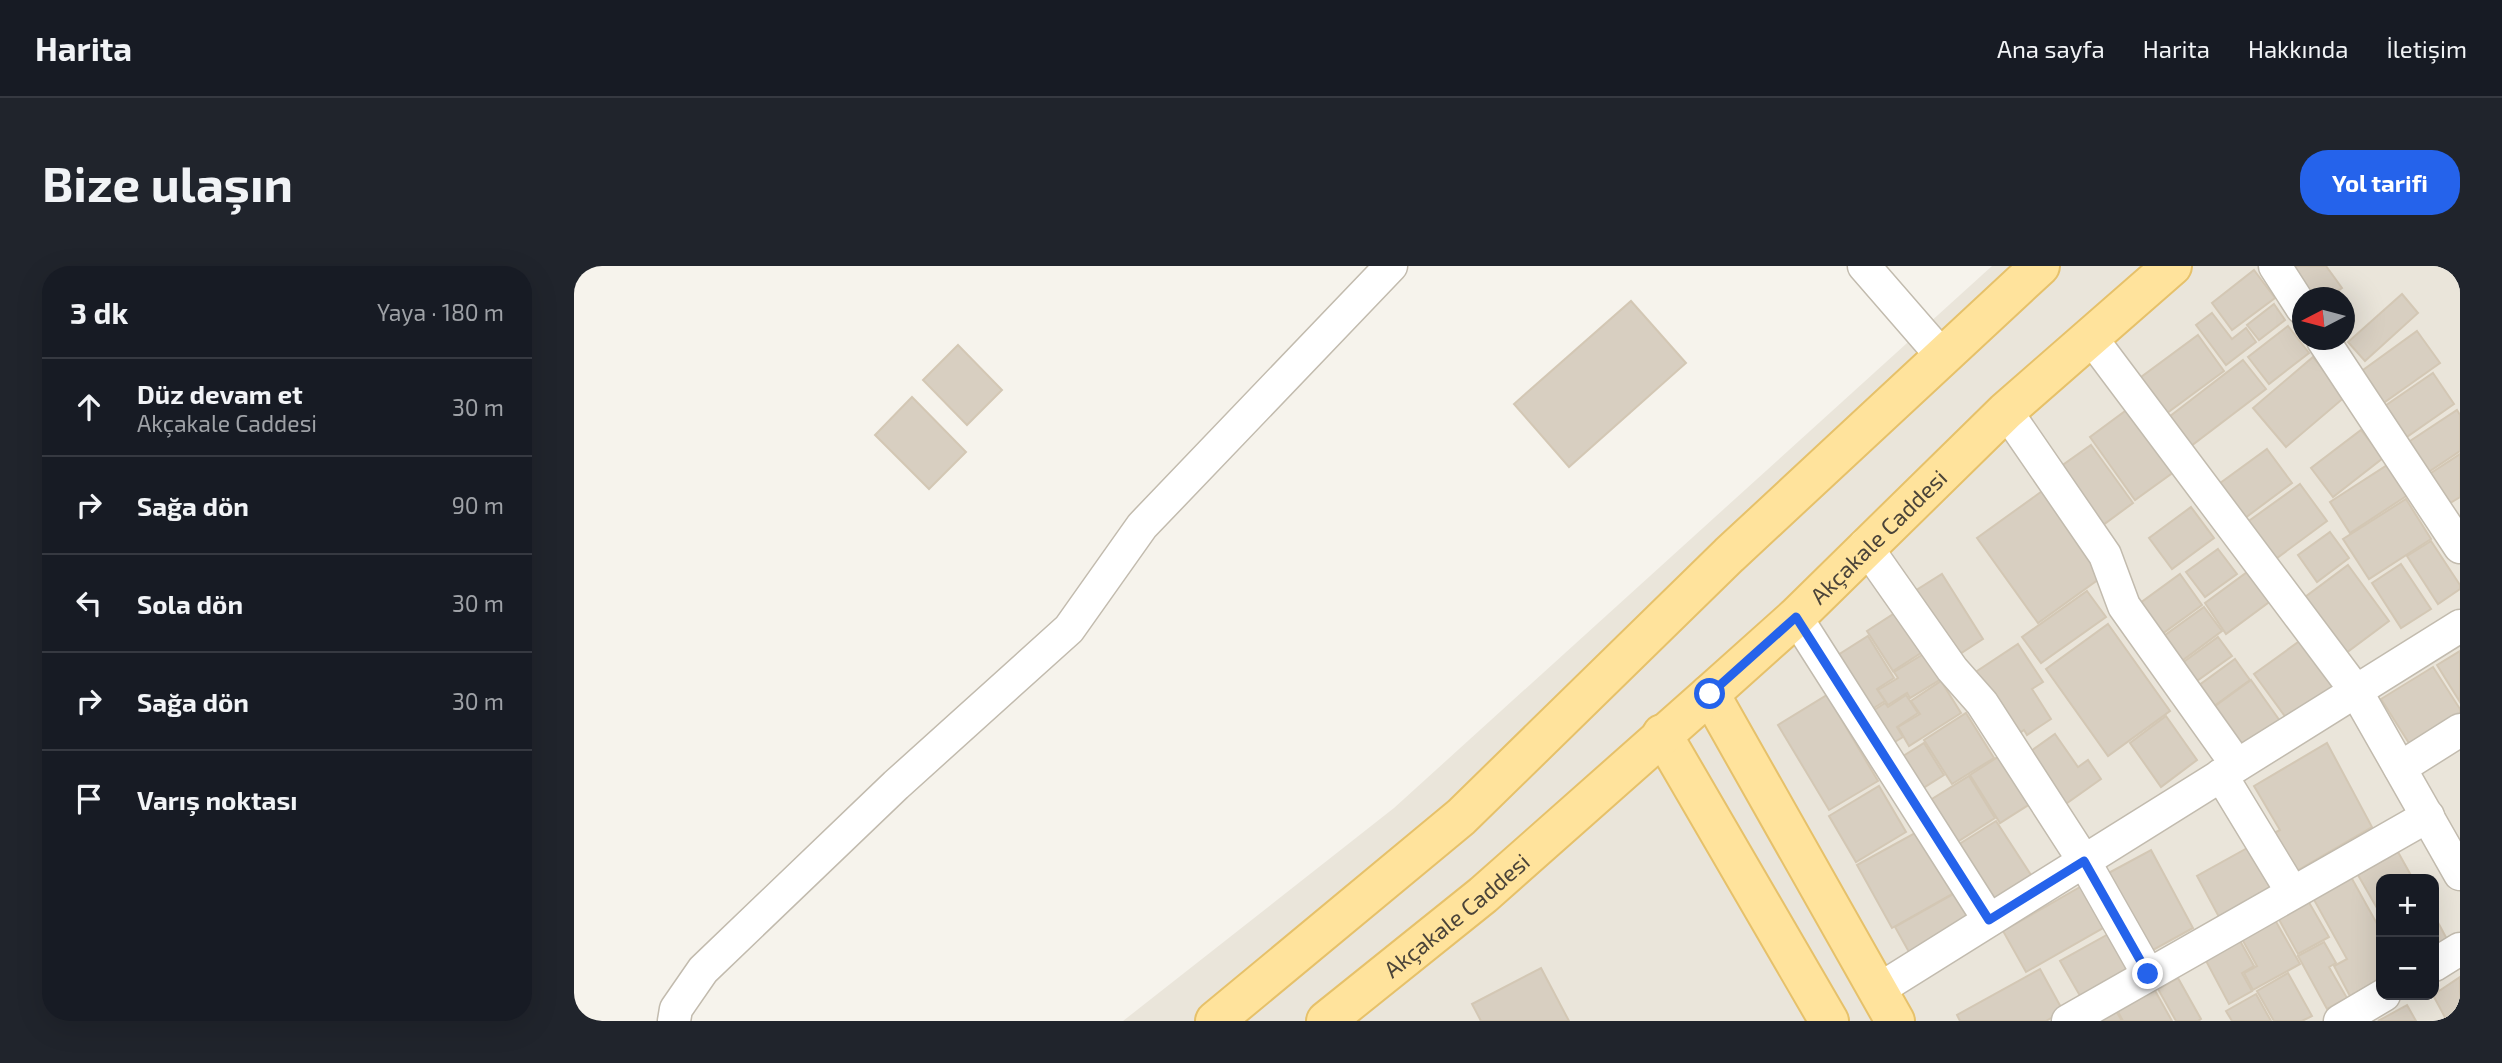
<!DOCTYPE html>
<html lang="tr">
<head>
<meta charset="utf-8">
<style>
  :root { --surface:#171b24; --page:#20242c; --text:#f1f3f6; --muted:#9ea1a6; --line:#363941; --accent:#2563eb }
  body { margin:0; font-family:"Exo 2",sans-serif; background:var(--page); color:var(--text) }
  .controls { position:absolute; right:21px; bottom:21px; display:grid; overflow:hidden; border-radius:14px; box-shadow:0 7px 28px #0002 }
  .controls button { width:63px; height:63px; display:grid; place-items:center; padding:0; border:0; border-bottom:2px solid var(--line); background:var(--surface); color:var(--text); font:35px sans-serif }
  .compass { position:absolute; left:1718px; top:21px; width:63px; height:63px; border-radius:50%; background:var(--surface); box-shadow:0 7px 28px #0002; rotate:264deg }
  .stop { position:absolute; width:21px; height:21px; margin:-16px; border:5px solid #2563eb; border-radius:50%; background:#fff }
  .stop.end { background:#2563eb; border-color:#fff; box-shadow:0 2px 7px #0008 }
  .list { margin:0; padding:0; list-style:none }
  h2 { display:flex; justify-content:space-between; align-items:center; height:91px; margin:0; padding:0 28px; font-size:30px }
  h2 small { font-size:23px; font-weight:400; color:var(--muted) }
  .list li { display:grid; grid-template-columns:46px 1fr auto; gap:21px; align-items:center; box-sizing:border-box; height:98px; padding:0 28px; border-top:2px solid var(--line) }
  .list b { display:block; font-size:26px; white-space:nowrap }
  .list p { margin:0; font-size:23px; white-space:nowrap; color:var(--muted) }
  .list em { font-size:23px; font-style:normal; color:var(--muted) }
  .icon { flex:none; width:38px; height:38px; fill:none; stroke:currentColor; stroke-width:2; stroke-linecap:round; stroke-linejoin:round }
  .map { position:relative; flex:none; width:1886px; height:755px; overflow:hidden; border-radius:28px }
  header { display:flex; align-items:center; gap:42px; box-sizing:border-box; height:98px; padding:0 35px; background:var(--surface); border-bottom:2px solid var(--line) }
  header strong { font-size:33px }
  nav { display:flex; gap:38px; margin-inline-start:auto; font-size:24px }
  .intro { display:flex; align-items:center; justify-content:space-between; box-sizing:border-box; height:168px; padding:0 42px }
  h1 { margin:0; font-size:49px }
  .button { padding:18px 32px; border-radius:28px; background:var(--accent); color:#fff; font-size:24px; font-weight:700 }
  main { display:flex; gap:42px; padding:0 42px }
  aside { flex:1; background:var(--surface); border-radius:28px; box-shadow:0 7px 28px #0002 }
  .map>svg:first-child { display:block }
  .residential { fill:#eae5da; fill-rule:evenodd }
  .building { fill:#d8cfc1; stroke:#d3c7b4; stroke-width:2 }
  .lines { fill:none; stroke-linecap:round; stroke-linejoin:round }
  .minor-casing { stroke:#c2bbae; stroke-width:35 }
  .major-casing { stroke:#e6c16a; stroke-width:42 }
  .minor { stroke:#fff; stroke-width:32 }
  .major { stroke:#ffe39c; stroke-width:38 }
  .route { stroke:#2563eb; stroke-width:9 }
  .labels { text-anchor:middle; dominant-baseline:central; stroke-width:6; stroke-linejoin:round; paint-order:stroke }
  .street-label { font-size:23px; fill:#4b4439; stroke:#fff }
</style>
</head>
<body>
<header>
<strong>Harita</strong>
<nav><a>Ana sayfa</a><a>Harita</a><a>Hakkında</a><a>İletişim</a></nav>
</header>
<div class="intro"><h1>Bize ulaşın</h1><a class="button">Yol tarifi</a></div>
<main>
<aside>
<h2>3 dk<small>Yaya · 180 m</small></h2>
<ul class="list">
<li><svg class="icon" aria-label="ahead" viewBox="0 0 24 24"><path d="M12 20V5M6 11l6-6 6 6"/></svg><div><b>Düz devam et</b><p>Akçakale Caddesi</p></div><em>30 m</em></li>
<li><svg class="icon" aria-label="right" viewBox="0 0 24 24"><path d="M7 20v-9h11M14 6l5 5-5 5"/></svg><div><b>Sağa dön</b></div><em>90 m</em></li>
<li><svg class="icon" aria-label="left" viewBox="0 0 24 24"><path d="M17 20v-9H6M10 6l-5 5 5 5"/></svg><div><b>Sola dön</b></div><em>30 m</em></li>
<li><svg class="icon" aria-label="right" viewBox="0 0 24 24"><path d="M7 20v-9h11M14 6l5 5-5 5"/></svg><div><b>Sağa dön</b></div><em>30 m</em></li>
<li><svg class="icon" aria-label="arrive" viewBox="0 0 24 24"><path d="M6 21V4h12l-3 4 3 4H6"/></svg><div><b>Varış noktası</b></div></li>
</ul>
</aside>
<div class="map">
<svg width="1886" height="755" viewBox="0 0 1886 755">
  <rect width="100%" height="100%" fill="#f6f3ec"/>
  <path class="residential" d="M1418,0H1886V755H549L820,542ZM1728,32H1770V74H1728ZM1807,613H1860V729H1807Z"/>
  <g class="building">
    <path d="M1712,0H1752L1768,22L1761,27L1764,32H1734Z"/>
    <path d="M1680,4L1701,32L1658,64L1638,37Z"/>
    <path d="M1828,28L1844,47L1791,95L1774,76Z"/>
    <path d="M1057,35L1112,97L995,201L940,138Z"/>
    <path d="M1700,38L1711,54L1685,74L1673,59Z"/>
    <path d="M1638,47L1658,73L1672,62L1682,76L1652,99L1622,59Z"/>
    <path d="M1714,60L1735,87L1695,118L1674,91Z"/>
    <path d="M1843,65L1866,97L1801,143L1778,112Z"/>
    <path d="M1624,69L1650,105L1589,150L1563,114Z"/>
    <path d="M384,79L428,124L393,159L349,114Z"/>
    <path d="M1739,91L1772,130L1712,181L1679,142Z"/>
    <path d="M1669,94L1692,123L1617,180L1595,151Z"/>
    <path d="M1859,107L1880,138L1827,175L1805,144Z"/>
    <path d="M338,131L392,186L355,223L301,169Z"/>
    <path d="M1558,140L1604,203L1561,234L1516,171Z"/>
    <path d="M1883,144L1886,149V185L1853,207L1833,177Z"/>
    <path d="M1787,164L1809,192L1759,231L1737,202Z"/>
    <path d="M1517,179L1559,237L1525,262L1483,203Z"/>
    <path d="M1693,183L1718,217L1663,258L1638,223Z"/>
    <path d="M1886,188V231L1873,239L1854,209Z"/>
    <path d="M1821,194L1840,225L1776,267L1756,236Z"/>
    <path d="M1726,218L1753,255L1699,295L1672,257Z"/>
    <path d="M1471,223L1532,308L1464,357L1403,272Z"/>
    <path d="M1832,233L1857,273L1795,313L1769,273Z"/>
    <path d="M1617,241L1640,272L1598,303L1575,272Z"/>
    <path d="M1756,266L1775,292L1743,316L1724,289Z"/>
    <path d="M1857,275L1886,319V323L1864,338L1833,290Z"/>
    <path d="M1644,283L1663,308L1631,331L1612,306Z"/>
    <path d="M1827,298L1857,343L1827,362L1798,317Z"/>
    <path d="M1774,299L1815,355L1764,393L1723,337Z"/>
    <path d="M1680,301L1702,331L1652,368L1631,337Z"/>
    <path d="M1368,308L1409,373L1378,393L1336,328Z"/>
    <path d="M1606,308L1628,339L1584,371L1562,340Z"/>
    <path d="M1513,325L1532,351L1467,397L1448,371Z"/>
    <path d="M1630,341L1648,365L1605,397L1587,372Z"/>
    <path d="M1324,345L1350,385L1319,405L1293,365Z"/>
    <path d="M1534,358L1596,445L1534,490L1472,403Z"/>
    <path d="M1294,370L1320,412L1303,423L1311,435L1290,448L1256,394Z"/>
    <path d="M1644,371L1658,390L1613,422L1600,403Z"/>
    <path d="M1727,374L1760,419L1713,453L1680,408Z"/>
    <path d="M1444,378L1469,416L1458,423L1477,453L1453,469L1450,464L1439,472L1397,409Z"/>
    <path d="M1356,384L1372,410L1336,432L1333,427L1314,439L1304,424L1324,412L1320,406Z"/>
    <path d="M1886,385V436L1863,399Z"/>
    <path d="M1661,393L1676,414L1632,446L1617,425Z"/>
    <path d="M1859,401L1886,443V456L1840,485L1807,433Z"/>
    <path d="M1677,414L1706,455L1663,487L1633,446Z"/>
    <path d="M1367,415L1387,447L1335,480L1324,461L1346,448L1337,435Z"/>
    <path d="M1253,429L1304,515L1255,544L1204,459Z"/>
    <path d="M1332,429L1344,447L1323,461L1329,471L1311,482L1291,450L1311,437L1314,441Z"/>
    <path d="M1392,447L1420,492L1378,518L1350,474Z"/>
    <path d="M1592,450L1623,494L1587,521L1556,477Z"/>
    <path d="M1481,468L1504,501L1514,494L1527,513L1486,542L1450,490Z"/>
    <path d="M1350,477L1370,509L1346,524L1326,492Z"/>
    <path d="M1753,477L1798,561L1719,607L1696,569L1706,564L1680,520Z"/>
    <path d="M1433,485L1464,533L1426,557L1396,509Z"/>
    <path d="M1395,510L1421,552L1380,578L1353,536Z"/>
    <path d="M1305,520L1332,566L1282,596L1255,550Z"/>
    <path d="M1422,555L1457,609L1413,637L1379,582Z"/>
    <path d="M1350,562L1385,624L1318,662L1283,599Z"/>
    <path d="M1675,581L1697,623L1645,651L1623,610Z"/>
    <path d="M1577,584L1619,662L1572,688L1529,610Z"/>
    <path d="M1824,586L1839,613H1807V649L1784,609Z"/>
    <path d="M1777,611L1807,665V712L1776,730L1760,700L1773,693L1739,632Z"/>
    <path d="M1513,617L1536,658L1452,706L1429,665Z"/>
    <path d="M1385,625L1404,658L1340,695L1321,661Z"/>
    <path d="M1733,633L1755,671L1724,688L1703,650Z"/>
    <path d="M1860,649L1875,677L1860,686Z"/>
    <path d="M1701,654L1726,698L1679,724L1670,707L1683,700L1668,673Z"/>
    <path d="M1538,666L1560,707L1509,735L1486,695Z"/>
    <path d="M1665,673L1680,700L1668,707L1678,725L1655,738L1631,693Z"/>
    <path d="M1750,676L1762,697L1755,701L1773,732L1753,743L1724,690Z"/>
    <path d="M967,702L995,755H907L898,738Z"/>
    <path d="M1466,703L1489,745L1472,755H1386L1383,749Z"/>
    <path d="M1714,707L1738,750L1728,755H1700L1683,725Z"/>
    <path d="M1886,711V755H1873L1859,729Z"/>
    <path d="M1604,712L1627,753L1624,755H1602L1584,723Z"/>
    <path d="M1579,721L1598,755H1549L1542,742Z"/>
    <path d="M1682,728L1697,755H1658L1652,745Z"/>
    <path d="M1833,739L1842,755H1804Z"/>
    <path d="M1541,743L1548,755H1520Z"/>
  </g>
  <g class="lines">
    <defs>
      <g id="minor">
        <path d="M1290,0L1369,91"/>
        <path d="M1701,0L1728,42"/>
        <path d="M1518,73L1782,425L1886,608"/>
        <path d="M1749,74L1886,281"/>
        <path d="M1432,145L1531,289L1550,340L1663,499"/>
        <path d="M1291,279L1378,403L1408,437L1510,595L1574,708"/>
        <path d="M1222,351L1415,654"/>
        <path d="M1826,502L1886,464"/>
        <path d="M1647,509L1718,626"/>
        <path d="M1860,699L1886,683"/>
        <path d="M1304,724L1886,360"/>
        <path d="M100,755L102,743L129,704L322,519L495,363L568,260L817,0"/>
        <path d="M1494,755L1854,550"/>
        <path d="M1766,755L1810,729"/>
      </g>
      <g id="major">
        <path d="M1136,428L1321,755"/>
        <path d="M1088,468L1255,755"/>
        <path d="M641,755L887,551L1155,289L1466,0"/>
        <path id="s1" d="M752,755L909,629L1136,428L1222,351L1432,145L1598,0"/>
      </g>
    </defs>
    <use href="#minor" class="minor-casing"/>
    <use href="#major" class="major-casing"/>
    <use href="#minor" class="minor"/>
    <use href="#major" class="major"/>
  </g>
  <g class="lines">
    <path class="route" d="M1136,428L1222,351L1415,654L1510,595L1574,708"/>
  </g>
  <g class="labels">
    <g class="street-label">
      <text stroke="none"><textPath href="#s1" startOffset="735">Akçakale Caddesi</textPath></text>
      <text stroke="none"><textPath href="#s1" startOffset="168">Akçakale Caddesi</textPath></text>
    </g>
  </g>
</svg>
<div class="controls">
<button>+</button>
<button>−</button>
</div>
<svg class="compass" viewBox="-18 -18 36 36"><path d="M0-13l5 13h-10z" fill="#e53935"/><path d="M0 13l5-13h-10z" fill="#9ea1a6"/></svg>
<div class="stop" style="left:1136px;top:428px"></div>
<div class="stop end" style="left:1574px;top:708px"></div>
</div>
</main>
</body>
</html>
